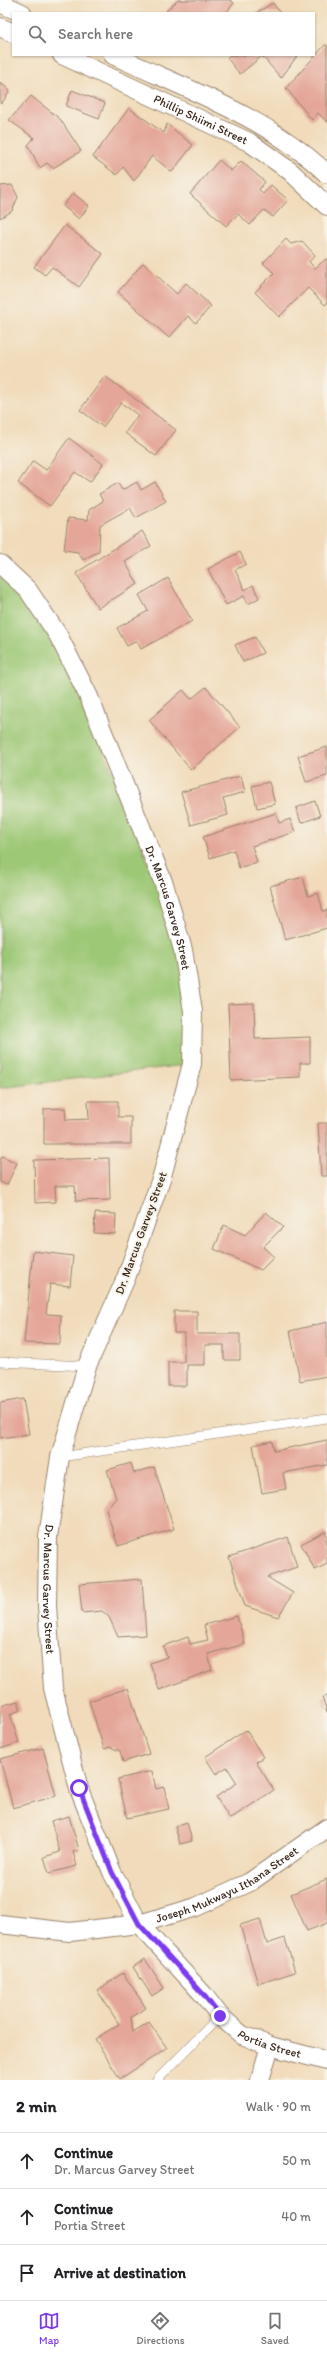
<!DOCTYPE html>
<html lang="en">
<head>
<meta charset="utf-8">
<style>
  :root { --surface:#fff; --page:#f2f2f2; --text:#202124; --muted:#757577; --line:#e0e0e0; --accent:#7c3aed }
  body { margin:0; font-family:Itim,sans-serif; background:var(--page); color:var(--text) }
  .stop { position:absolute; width:12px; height:12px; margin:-9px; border:3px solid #7c3aed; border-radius:50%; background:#fff }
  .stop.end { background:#7c3aed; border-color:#fff; box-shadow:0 1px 4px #0008 }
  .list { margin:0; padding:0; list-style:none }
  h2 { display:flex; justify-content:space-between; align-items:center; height:52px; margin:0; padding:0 16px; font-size:17px }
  h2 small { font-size:13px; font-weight:400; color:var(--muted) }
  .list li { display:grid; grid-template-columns:26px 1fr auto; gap:12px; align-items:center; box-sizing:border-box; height:56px; padding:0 16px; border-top:1px solid var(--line) }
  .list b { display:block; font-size:15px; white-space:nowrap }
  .list p { margin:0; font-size:13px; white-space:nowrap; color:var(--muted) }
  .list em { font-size:13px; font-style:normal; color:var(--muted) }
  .icon { flex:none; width:22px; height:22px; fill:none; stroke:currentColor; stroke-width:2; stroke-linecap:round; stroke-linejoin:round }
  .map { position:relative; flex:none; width:327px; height:2080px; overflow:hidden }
  .search { position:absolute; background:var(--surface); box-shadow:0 1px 3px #0004; left:12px; right:12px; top:12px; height:44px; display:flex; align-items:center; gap:10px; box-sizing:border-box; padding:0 14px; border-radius:0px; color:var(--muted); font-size:15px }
  .sheet { height:220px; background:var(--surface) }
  nav { display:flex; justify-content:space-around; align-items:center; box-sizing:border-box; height:56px; border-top:1px solid var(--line); background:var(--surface); font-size:11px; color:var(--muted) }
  nav a { display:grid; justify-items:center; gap:2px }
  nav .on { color:var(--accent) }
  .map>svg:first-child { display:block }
  .green { fill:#9dc876; stroke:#6c794a }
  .building { fill:#e4a698 }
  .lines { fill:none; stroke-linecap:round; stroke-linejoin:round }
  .service-casing { stroke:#96826c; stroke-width:10 }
  .minor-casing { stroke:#96826c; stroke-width:20 }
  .service { stroke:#fff; stroke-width:9 }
  .minor { stroke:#fff; stroke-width:18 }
  .route { stroke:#7c3aed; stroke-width:5 }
  .labels { text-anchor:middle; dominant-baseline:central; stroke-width:4; stroke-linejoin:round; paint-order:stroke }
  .street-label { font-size:12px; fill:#3b2a1e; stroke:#f7f3e8 }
</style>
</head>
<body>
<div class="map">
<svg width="327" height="2080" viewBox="0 0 327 2080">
  <rect width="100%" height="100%" fill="#f7f3e8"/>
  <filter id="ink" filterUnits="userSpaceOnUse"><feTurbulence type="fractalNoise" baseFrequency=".025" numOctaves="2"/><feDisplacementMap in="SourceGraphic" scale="8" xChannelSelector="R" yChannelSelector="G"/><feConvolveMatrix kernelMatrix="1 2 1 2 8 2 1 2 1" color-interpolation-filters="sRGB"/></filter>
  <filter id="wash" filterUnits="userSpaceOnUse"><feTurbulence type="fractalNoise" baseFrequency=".012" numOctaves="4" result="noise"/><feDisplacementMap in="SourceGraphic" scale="16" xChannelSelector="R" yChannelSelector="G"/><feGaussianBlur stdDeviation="0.9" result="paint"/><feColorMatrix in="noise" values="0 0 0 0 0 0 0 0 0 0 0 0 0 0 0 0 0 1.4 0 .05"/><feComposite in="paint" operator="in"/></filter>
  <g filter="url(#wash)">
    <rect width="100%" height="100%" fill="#f1dbba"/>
    <path class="green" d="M0,564L58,635L183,950L192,1064L0,1088Z"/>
    <g id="blocks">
      <g class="building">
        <path d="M178,0H230L234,3L226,13H168L166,11Z"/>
        <path d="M273,3L280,13H256Z"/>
        <path d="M325,45H327V122L318,113L312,120L286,88Z"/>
        <path d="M230,55H298L281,78L262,56L240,74L227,58Z"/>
        <path d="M0,82L10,91L1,104L0,103Z"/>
        <path d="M72,90L105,103L99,119L66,106Z"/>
        <path d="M31,96L60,119L81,151L53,168L47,163L40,168L28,145L34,138L9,120Z"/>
        <path d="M129,108L164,133L167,124L193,145L172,172L152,156L134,181L123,167L117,175L93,157Z"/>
        <path d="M219,160L231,171L241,161L265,182L259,189L263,194L271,185L288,200L273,217L264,210L250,225L238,214L226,226L190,194Z"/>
        <path d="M12,185L18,197L12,211L0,218V186Z"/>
        <path d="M73,193L89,206L79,219L63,206Z"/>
        <path d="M65,225L103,254L79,287L52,267L45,275L34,267Z"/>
        <path d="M286,239L291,244L302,241L315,255L309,262L315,268L327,258V303L325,305L308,288L279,317L255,292L274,273L263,263Z"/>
        <path d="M143,263L177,294L186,283L211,306L196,323L188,316L169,338L118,292Z"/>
        <path d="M105,376L176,430L156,456L125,433L138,415L121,403L103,427L80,410Z"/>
        <path d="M69,438L103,464L90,482L75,472L50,506L18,483L33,461L46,470Z"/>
        <path d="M137,482L141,490L155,482L166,501L136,518L130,508L100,525L99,551L83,560L78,552L64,550L68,518L88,520L89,510L103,501L99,494L118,483L122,490Z"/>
        <path d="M142,531L151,546L125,562L138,584L98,608L76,573Z"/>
        <path d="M240,552L246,564L235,570L245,590L253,585L259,598L248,604L244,596L226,605L208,569Z"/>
        <path d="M168,578L192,621L141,649L137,641L127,646L117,628L148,611L139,595Z"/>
        <path d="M255,637L263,653L243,662L235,645Z"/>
        <path d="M206,687L240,727L191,770L149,720L183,690L191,699Z"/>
        <path d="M327,747V776L306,782L298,756Z"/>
        <path d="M241,776L245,792L223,798L228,815L191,825L181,792Z"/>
        <path d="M269,782L275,804L257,808L252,786Z"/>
        <path d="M315,801L320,816L301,823L296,808Z"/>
        <path d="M276,813L279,823L290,819L295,832L252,846L257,862L239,868L234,850L210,858L203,837Z"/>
        <path d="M303,877L308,896L318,893L323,911L327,910V928L285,940L270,886Z"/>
        <path d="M254,1003L255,1039L310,1037V1063H300V1077L231,1080L228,1004Z"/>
        <path d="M88,1101H118V1117H131V1144H44V1109L65,1108L66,1120L89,1119Z"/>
        <path d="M318,1123H327V1176H321Z"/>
        <path d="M2,1156L17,1163L7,1185L0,1182V1161Z"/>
        <path d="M109,1158L110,1200L76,1201L75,1186H55L56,1202L35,1203L34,1160Z"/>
        <path d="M266,1212L283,1227L263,1247L274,1257L261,1270L214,1249L224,1225L245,1235Z"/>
        <path d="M95,1213L116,1214L115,1234L94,1233Z"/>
        <path d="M33,1251L73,1256L70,1286L50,1284L46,1314L61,1315L60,1344L24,1343Z"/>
        <path d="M174,1311H197V1334H240V1360H224V1345H205V1365H187V1386H168V1362H184V1333H174Z"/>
        <path d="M327,1322V1376L300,1381L290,1331Z"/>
        <path d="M23,1399L29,1434L0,1438V1403Z"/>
        <path d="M327,1440V1465L283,1473L286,1489L262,1493L253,1445L272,1441L274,1451Z"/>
        <path d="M131,1463L134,1473L154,1467L174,1529L118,1546L106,1510L116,1498L107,1470Z"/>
        <path d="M326,1531L327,1564L315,1570L301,1544Z"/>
        <path d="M288,1537L297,1567L267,1577L293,1593L278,1617L245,1606L229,1557Z"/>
        <path d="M142,1579L146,1635L118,1637L109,1617L102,1611L82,1613L79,1584Z"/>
        <path d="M237,1616L245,1644L208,1654L212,1670L159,1690L150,1663L167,1657L163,1646L188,1637L190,1644L208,1640L204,1625Z"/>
        <path d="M128,1688L149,1754L123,1762L120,1751L110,1747L104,1749L89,1701Z"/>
        <path d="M327,1696V1712L322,1697Z"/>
        <path d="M18,1701L21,1710L10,1714L19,1743L0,1749V1706Z"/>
        <path d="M246,1730L263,1757L256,1762L274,1790L230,1819L216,1797L237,1783L227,1767L216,1774L205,1757Z"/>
        <path d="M43,1748L56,1796L13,1808L0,1759Z"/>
        <path d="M152,1771L156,1789L164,1787L169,1809L127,1818L118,1779Z"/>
        <path d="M69,1816L79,1850L73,1852L77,1866L49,1873L44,1857L60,1852L51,1821Z"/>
        <path d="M187,1822L192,1841L180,1844L175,1826Z"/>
        <path d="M327,1879V1923L307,1931L291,1894Z"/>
        <path d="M260,1919L267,1944L285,1938L295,1972L258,1984L240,1925Z"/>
        <path d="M145,1959L164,1988L152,1996L133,1967Z"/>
        <path d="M123,1973L146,2008L131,2017L133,2032L149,2022L167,2048L120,2079L95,2039L119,2024L97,1990Z"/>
      </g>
    </g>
  </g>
  <g filter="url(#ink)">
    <use href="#blocks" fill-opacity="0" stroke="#96826c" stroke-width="1"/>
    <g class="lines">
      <defs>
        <g id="service">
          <path d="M0,1362L87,1366"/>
          <path d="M60,1457L327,1418"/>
          <path d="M157,2080L220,2016"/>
        </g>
        <g id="minor">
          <path d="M0,3L22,13"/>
          <path d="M0,27L13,33"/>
          <path id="s1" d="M62,55L249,142L290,171L327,206"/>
          <path d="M113,55C186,89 268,117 327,174"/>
          <path id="s2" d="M0,564L28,590L58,635L89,697L164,884L183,950L193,1011L192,1064L162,1176L126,1278L87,1366L60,1457L48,1537L47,1606L53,1688L79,1789L112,1872L139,1924L203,1994L220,2016L242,2035L270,2046L327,2061"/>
          <path id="s3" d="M0,1924L70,1932L139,1924L196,1907L250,1882L327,1828"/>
          <path d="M260,2080L270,2046"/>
        </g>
      </defs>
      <use href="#service" class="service-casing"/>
      <use href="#minor" class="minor-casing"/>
      <use href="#service" class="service"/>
      <use href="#minor" class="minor"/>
    </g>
  </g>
  <g class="lines" filter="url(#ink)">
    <path class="route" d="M79,1788L112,1872L139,1924L203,1994L220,2016"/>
  </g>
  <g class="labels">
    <g class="street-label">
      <text stroke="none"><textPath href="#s1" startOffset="153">Phillip Shiimi Street</textPath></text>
      <text stroke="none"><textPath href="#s2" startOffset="387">Dr. Marcus Garvey Street</textPath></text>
      <text transform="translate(141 1233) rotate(-70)">Dr. Marcus Garvey Street</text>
      <text stroke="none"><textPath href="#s2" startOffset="1095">Dr. Marcus Garvey Street</textPath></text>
      <text stroke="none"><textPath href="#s3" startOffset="237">Joseph Mukwayu Ithana Street</textPath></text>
      <text stroke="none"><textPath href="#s2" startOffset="1627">Portia Street</textPath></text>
    </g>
  </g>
</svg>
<div class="stop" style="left:79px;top:1788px"></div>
<div class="stop end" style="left:220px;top:2016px"></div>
<div class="search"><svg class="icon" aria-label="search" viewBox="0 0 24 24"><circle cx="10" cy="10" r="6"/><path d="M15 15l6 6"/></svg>Search here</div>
</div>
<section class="sheet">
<h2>2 min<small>Walk · 90 m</small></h2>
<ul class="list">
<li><svg class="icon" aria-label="ahead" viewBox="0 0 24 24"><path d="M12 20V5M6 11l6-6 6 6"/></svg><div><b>Continue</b><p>Dr. Marcus Garvey Street</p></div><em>50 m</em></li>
<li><svg class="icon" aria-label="ahead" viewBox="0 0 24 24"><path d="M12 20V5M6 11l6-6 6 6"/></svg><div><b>Continue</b><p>Portia Street</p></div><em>40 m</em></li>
<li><svg class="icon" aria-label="arrive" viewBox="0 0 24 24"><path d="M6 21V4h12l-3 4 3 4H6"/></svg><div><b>Arrive at destination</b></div></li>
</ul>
</section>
<nav>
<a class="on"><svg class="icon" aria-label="map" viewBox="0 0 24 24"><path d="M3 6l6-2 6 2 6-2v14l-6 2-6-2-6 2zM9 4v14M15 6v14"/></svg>Map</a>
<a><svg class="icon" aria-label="directions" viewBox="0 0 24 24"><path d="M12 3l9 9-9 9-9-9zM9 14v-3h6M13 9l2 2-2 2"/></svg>Directions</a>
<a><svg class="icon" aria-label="saved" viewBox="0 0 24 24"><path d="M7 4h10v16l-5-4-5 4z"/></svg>Saved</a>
</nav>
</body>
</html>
